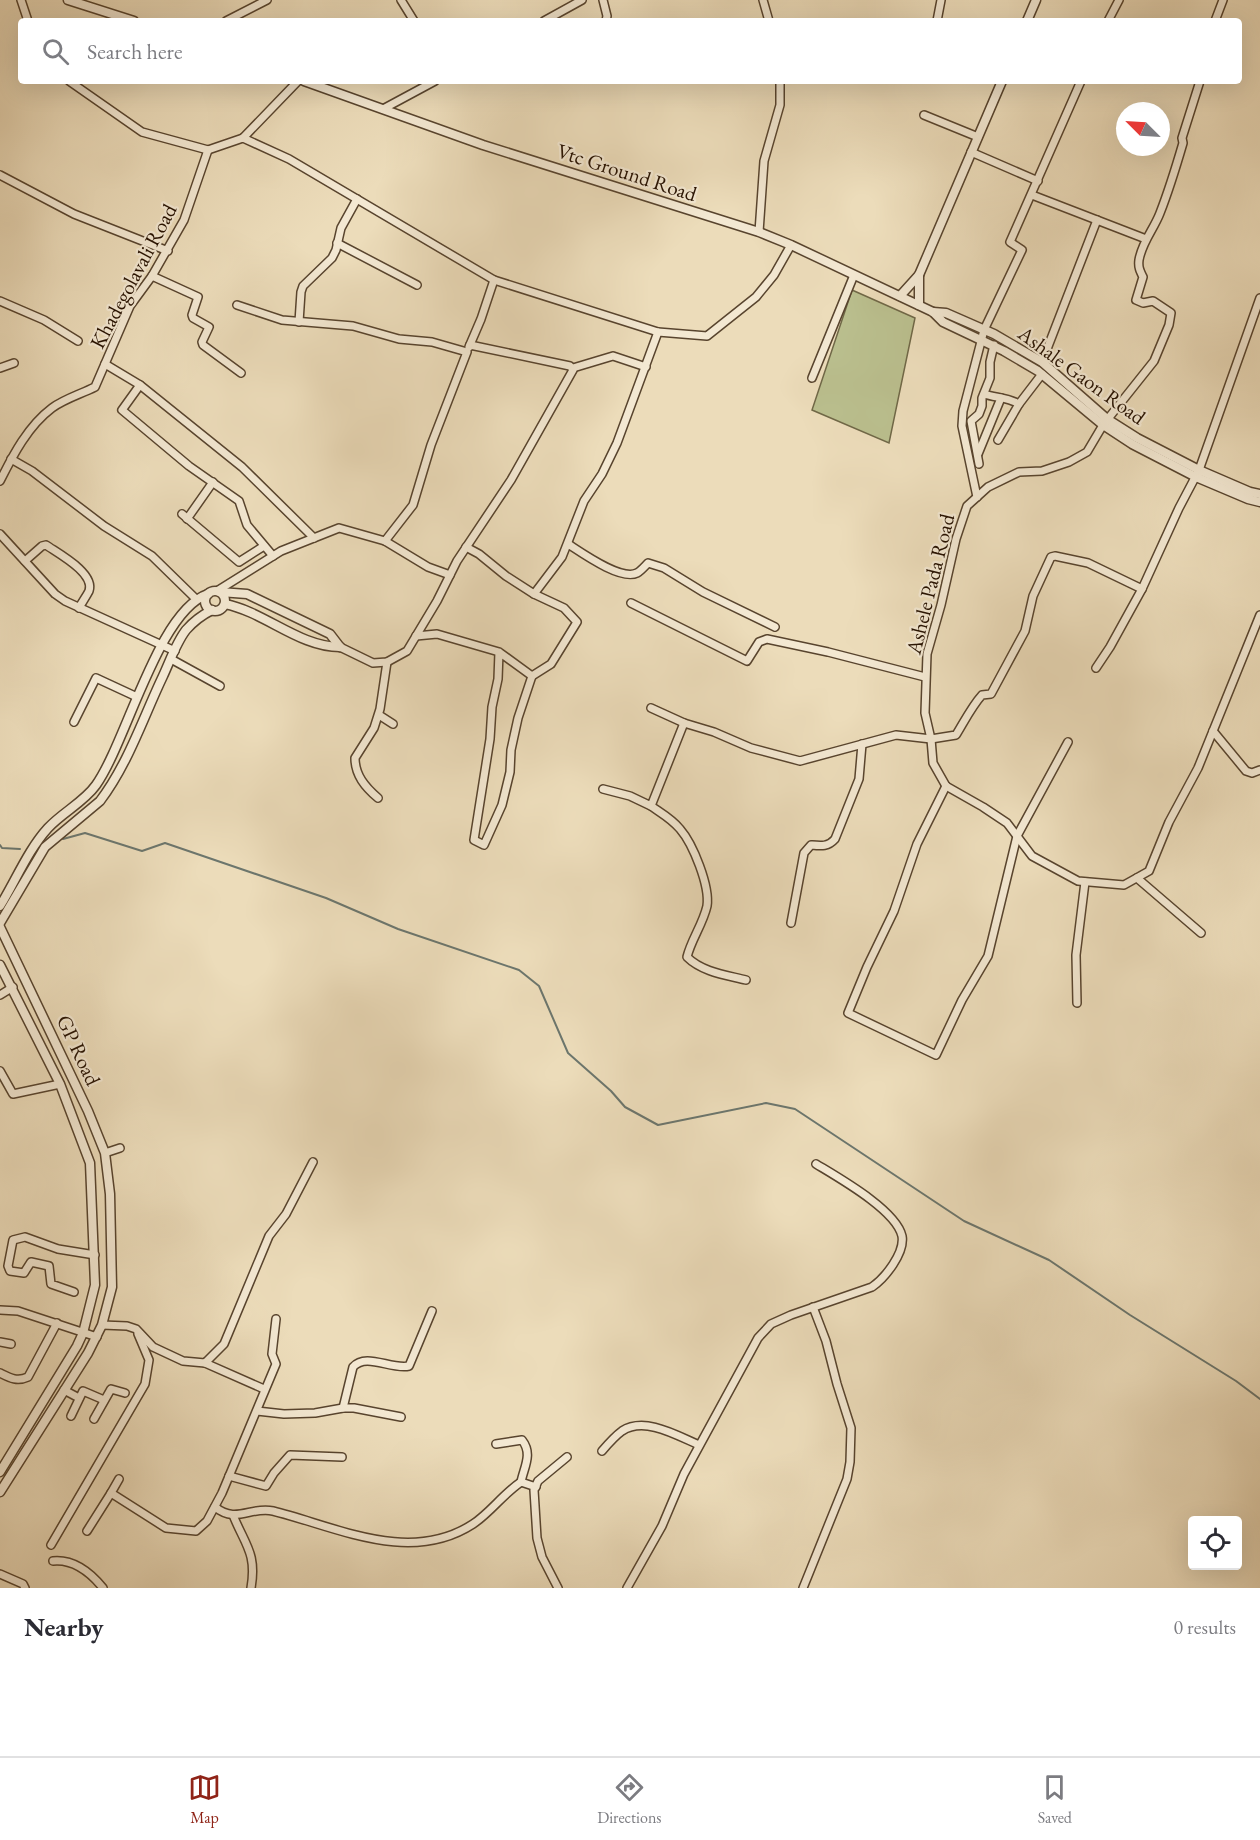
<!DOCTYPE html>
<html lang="en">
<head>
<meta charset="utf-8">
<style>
  :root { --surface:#fff; --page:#f2f2f3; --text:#2b2b33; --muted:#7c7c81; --line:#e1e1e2; --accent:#8f2418 }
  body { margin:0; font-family:"EB Garamond",serif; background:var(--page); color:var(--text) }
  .controls { position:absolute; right:18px; bottom:18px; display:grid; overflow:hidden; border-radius:6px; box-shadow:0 6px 24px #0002 }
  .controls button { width:54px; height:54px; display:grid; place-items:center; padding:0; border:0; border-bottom:2px solid var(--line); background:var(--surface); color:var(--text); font:30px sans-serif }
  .compass { position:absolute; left:1116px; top:102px; width:54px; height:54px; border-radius:50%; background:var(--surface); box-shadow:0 6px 24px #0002; rotate:294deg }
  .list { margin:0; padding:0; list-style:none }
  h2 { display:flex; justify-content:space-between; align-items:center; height:78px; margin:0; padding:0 24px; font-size:26px }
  h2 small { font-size:20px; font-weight:400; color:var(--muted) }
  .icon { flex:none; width:33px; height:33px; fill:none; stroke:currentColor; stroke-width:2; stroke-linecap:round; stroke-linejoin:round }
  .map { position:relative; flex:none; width:1260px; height:1588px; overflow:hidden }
  .search { position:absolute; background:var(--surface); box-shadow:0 6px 24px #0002; left:18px; right:18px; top:18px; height:66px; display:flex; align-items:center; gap:15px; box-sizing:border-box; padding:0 21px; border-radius:6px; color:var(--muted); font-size:22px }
  .sheet { height:168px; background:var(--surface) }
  nav { display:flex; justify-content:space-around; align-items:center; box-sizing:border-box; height:84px; border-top:2px solid var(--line); background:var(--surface); font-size:16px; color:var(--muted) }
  nav a { display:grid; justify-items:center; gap:3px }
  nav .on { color:var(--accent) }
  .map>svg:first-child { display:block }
  .green { fill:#babf8e; stroke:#706847; stroke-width:1.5 }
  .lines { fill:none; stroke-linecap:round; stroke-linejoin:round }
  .stream { stroke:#6c766d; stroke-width:2 }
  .minor-casing { stroke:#58442e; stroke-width:10 }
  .tertiary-casing { stroke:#58442e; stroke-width:11 }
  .minor { stroke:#f3e8d2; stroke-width:7 }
  .tertiary { stroke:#f3e8d2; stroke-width:8 }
  .labels { text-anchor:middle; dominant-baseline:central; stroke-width:4.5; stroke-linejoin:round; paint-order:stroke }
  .street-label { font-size:21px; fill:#261100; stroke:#f3e8d2 }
</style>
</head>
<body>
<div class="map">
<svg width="1260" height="1588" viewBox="0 0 1260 1588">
  <rect width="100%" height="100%" fill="#ecdcba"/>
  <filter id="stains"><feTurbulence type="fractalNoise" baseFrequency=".00333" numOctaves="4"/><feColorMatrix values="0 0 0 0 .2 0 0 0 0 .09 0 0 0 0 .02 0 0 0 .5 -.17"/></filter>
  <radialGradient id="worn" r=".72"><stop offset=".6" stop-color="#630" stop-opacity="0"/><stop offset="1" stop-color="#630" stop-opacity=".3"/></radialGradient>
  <path class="green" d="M852,290L915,318L889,443L812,410Z"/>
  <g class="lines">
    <g class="stream">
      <path d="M63,839L85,833L142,851L165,843L326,898L398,929L519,970L539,986L568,1053L611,1091L625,1107L658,1125L766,1103L795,1109L964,1221L1049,1260L1130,1315L1236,1381L1260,1399"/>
      <path d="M0,845L2,848L20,849"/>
    </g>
    <defs>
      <g id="minor">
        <path d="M21,0L28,21"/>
        <path d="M401,0L414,21"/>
        <path d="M603,0L607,16L606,21"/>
        <path d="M763,0L769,21"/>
        <path d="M226,21L267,0"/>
        <path d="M544,21L582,0"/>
        <path d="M937,21L941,0"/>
        <path d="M1108,21L1119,0"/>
        <path d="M1215,21L1223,0"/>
        <path d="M69,81L142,132L208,150L243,138L289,159L494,280L658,332L707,336L756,297L774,275L791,245"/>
        <path d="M383,109L435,81"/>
        <path d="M924,115L978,137"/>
        <path d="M243,138L298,81"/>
        <path d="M971,152L1038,181"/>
        <path d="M0,175L74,214L168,251"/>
        <path d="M1032,195L1146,239"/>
        <path d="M759,232L764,161L780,105V81"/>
        <path d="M337,243L417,285"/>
        <path d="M152,276L198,297L192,315L193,318L209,327L202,342L203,345L241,373"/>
        <path d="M0,301L44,320L78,341"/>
        <path d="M237,305L282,320L353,326L399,339L432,342L467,352L431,445L413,505L385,541"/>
        <path d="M299,322L301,292L303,286L332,258L336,250L341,228L357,199"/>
        <path d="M469,347L481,319L494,280"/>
        <path d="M1042,362L1097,220"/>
        <path d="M105,364L140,385L242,467L314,538"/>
        <path d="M0,368L14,363"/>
        <path d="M573,368L613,356L646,367"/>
        <path d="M812,378L854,275"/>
        <path d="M140,385L122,410L189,466L239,501L247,525L273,556"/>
        <path d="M984,394C996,398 1007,397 1019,404L1042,374"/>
        <path d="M998,440L1019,404"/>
        <path d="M978,454L1001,398"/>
        <path d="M11,459L32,471L104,526L152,556L196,599"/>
        <path d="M979,464L971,421L979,414L982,406V398L990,378V362L994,345"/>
        <path d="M0,481C13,455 28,426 52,408C64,399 81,394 95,387L130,306L152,276L184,220L208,150"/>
        <path d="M977,497L962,426L963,411L984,330L1022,250L1010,242L1081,81"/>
        <path d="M182,514L239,562L264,546"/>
        <path d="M187,519L213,482"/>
        <path d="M0,534L55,594L65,601L175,651"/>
        <path d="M568,544C582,553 621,581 637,573C641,571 645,566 648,563L664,568L703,592L775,627"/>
        <path d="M466,547L479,554L506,576L534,594L564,608L577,622L551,664L532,676"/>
        <path d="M25,561L42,546L46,545C59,554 95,573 89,591C86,597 82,602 79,608"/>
        <path d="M217,591L281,551L339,528L385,541L428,567L450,575"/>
        <path d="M534,594L562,557L584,501L602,474L617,443L658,332"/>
        <path d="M631,603L747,661L759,642L767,639L828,652L925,677"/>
        <path d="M416,636L437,634L499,652L532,676L518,718L511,750L510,772L502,805L484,845L474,840L490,739L492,707L498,679L499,652"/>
        <path d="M340,647L373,663L387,662L407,651L437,601L457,561L511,480L573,370L570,366L470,345"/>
        <path d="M171,659L220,686"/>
        <path d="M1096,668L1110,647L1142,589L1179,508L1199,470L1260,298"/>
        <path d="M651,708L684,723"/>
        <path d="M379,715L393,724"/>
        <path d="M74,722L96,678L137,697"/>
        <path d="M1213,731L1246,771L1252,773L1260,770"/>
        <path d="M946,786L933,763L931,739L925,713L927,654L941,605L956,539L967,506L988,487L1019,472L1042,471L1069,462L1087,452L1103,425L1154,361L1169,325L1171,313L1153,301L1143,303L1136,300L1143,277C1140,271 1138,267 1139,260C1142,242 1154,229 1160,213C1169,190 1176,167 1183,143L1182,138L1200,81"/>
        <path d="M946,786L917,844L894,911L867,967L848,1013L936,1055L962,1000L988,956L1017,836L1068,742"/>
        <path d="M946,786L983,807L1007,823L1032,856L1078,881L1124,885L1149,871L1169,822L1198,768L1260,615"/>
        <path d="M603,789L630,796L651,806L684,723L714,732L751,748L800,761L896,735L931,739L956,735C964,722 972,706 982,695L991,694L1025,631L1033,596L1051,557L1055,556L1088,563L1142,589"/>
        <path d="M378,798C365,787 355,775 355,758L374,728L380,709L387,662"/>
        <path d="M651,806C661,813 672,819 680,829C693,844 710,886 707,906C703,924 691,940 687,957C702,972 726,975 746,980"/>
        <path d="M1137,878L1201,933"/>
        <path d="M791,923L804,853L811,845C821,846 828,847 835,839L859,779L862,744"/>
        <path d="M0,995L13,987"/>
        <path d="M1077,1003L1076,955L1085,882"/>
        <path d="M0,1071L13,1094L60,1084"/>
        <path d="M105,1153L120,1148"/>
        <path d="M74,1292L51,1284L49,1266L31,1262L24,1273L10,1271L8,1266L13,1240L25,1237L58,1249L95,1255"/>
        <path d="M0,1310L18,1311L97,1337"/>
        <path d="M102,1325L127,1326L136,1329L153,1347L183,1361L205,1363L224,1344L269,1236L286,1214L313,1162"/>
        <path d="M0,1342L11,1344"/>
        <path d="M205,1363L264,1389"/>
        <path d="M0,1373C10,1378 17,1382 28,1377L57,1323"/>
        <path d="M64,1390L79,1398"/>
        <path d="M343,1408L353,1367C366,1352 391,1370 409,1366L432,1311"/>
        <path d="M257,1411L284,1414L315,1413L343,1408H354L401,1417"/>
        <path d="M71,1416L83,1391L104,1400"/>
        <path d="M94,1419L111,1389L125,1393"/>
        <path d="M496,1444L522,1440C533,1454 524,1467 521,1482"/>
        <path d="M602,1451C608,1444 615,1436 622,1431C645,1416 678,1436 699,1445"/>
        <path d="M229,1476L266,1486L274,1473L290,1455L342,1457"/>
        <path d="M119,1479L111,1493L166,1528L196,1531L207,1521L222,1493L276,1364L272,1354L276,1319"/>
        <path d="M215,1507C236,1524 251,1506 273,1511C337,1527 410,1565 473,1524C490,1513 503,1494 521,1482L536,1487"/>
        <path d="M233,1515C245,1545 257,1553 251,1588"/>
        <path d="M87,1531L111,1493"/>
        <path d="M51,1545L145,1384L149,1360L138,1334"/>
        <path d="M53,1561C74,1559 90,1572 103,1588"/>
        <path d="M0,1574L23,1584L25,1588"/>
        <path d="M558,1588L542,1557L537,1538L534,1490L538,1481L567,1457"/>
        <path d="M627,1588L662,1526L684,1474L758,1338L771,1324L791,1315L872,1287C885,1278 905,1253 902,1236C896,1210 839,1178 816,1164"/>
        <path d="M803,1588L847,1479L850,1462L851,1428L837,1384L826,1341L813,1307"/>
      </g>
      <g id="tertiary">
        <path d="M68,0L134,21"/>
        <path d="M1027,21L1036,0"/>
        <path d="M304,81L483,145L759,232L791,245L933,312L943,322L1004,351L1038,371L1103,425L1132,444L1196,477L1248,499L1260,502"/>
        <path d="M900,296L919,275L1002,81"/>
        <path d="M919,305V275"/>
        <path d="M933,312L946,313L994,334L1042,362L1107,419L1137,438L1199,470L1250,492L1260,494"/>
        <circle cx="215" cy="601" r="10"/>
        <path d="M220,592L247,594L330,634L340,647"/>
        <path d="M225,604C265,612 299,647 340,647"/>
        <path d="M0,906C16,880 28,850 48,828C63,812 84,802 96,785C127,741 158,611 208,594"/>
        <path d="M0,923L45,847L100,801C128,764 143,718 163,676C170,661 176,643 186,630C193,622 202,615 212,610"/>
        <path d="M0,927L88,1111L105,1153L110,1194L112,1287L102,1325L88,1353L0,1492"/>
        <path d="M0,965L60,1084L90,1163L95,1285L83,1333L77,1346L0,1472"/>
      </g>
    </defs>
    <use href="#minor" class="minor-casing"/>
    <use href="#tertiary" class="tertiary-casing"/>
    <use href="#minor" class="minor"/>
    <use href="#tertiary" class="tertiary"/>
  </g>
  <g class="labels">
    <g class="street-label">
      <text transform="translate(627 172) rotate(18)">Vtc Ground Road</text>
      <text transform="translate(133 276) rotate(-62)">Khadegolavali Road</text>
      <text transform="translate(1082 375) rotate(36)">Ashale Gaon Road</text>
      <text transform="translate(930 584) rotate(-76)">Ashele Pada Road</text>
      <text transform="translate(79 1050) rotate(65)">GP Road</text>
    </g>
  </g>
  <rect width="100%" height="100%" filter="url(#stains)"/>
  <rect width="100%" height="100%" fill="url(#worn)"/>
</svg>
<div class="controls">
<button><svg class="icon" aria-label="locate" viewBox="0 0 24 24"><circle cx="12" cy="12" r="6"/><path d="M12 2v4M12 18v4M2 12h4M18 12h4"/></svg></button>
</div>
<svg class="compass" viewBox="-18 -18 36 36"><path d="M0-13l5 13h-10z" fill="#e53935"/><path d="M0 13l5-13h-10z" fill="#7c7c81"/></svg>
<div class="search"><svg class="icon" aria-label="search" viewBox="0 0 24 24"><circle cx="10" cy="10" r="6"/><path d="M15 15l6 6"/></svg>Search here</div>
</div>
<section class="sheet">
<h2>Nearby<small>0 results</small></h2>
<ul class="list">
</ul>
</section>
<nav>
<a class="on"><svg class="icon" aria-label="map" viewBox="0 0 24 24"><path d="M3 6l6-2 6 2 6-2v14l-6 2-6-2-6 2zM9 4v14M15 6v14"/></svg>Map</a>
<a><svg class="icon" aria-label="directions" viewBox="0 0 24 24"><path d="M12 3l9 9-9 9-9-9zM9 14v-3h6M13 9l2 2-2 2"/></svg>Directions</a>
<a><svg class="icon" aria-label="saved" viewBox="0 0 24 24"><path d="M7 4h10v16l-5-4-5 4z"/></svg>Saved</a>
</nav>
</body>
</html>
